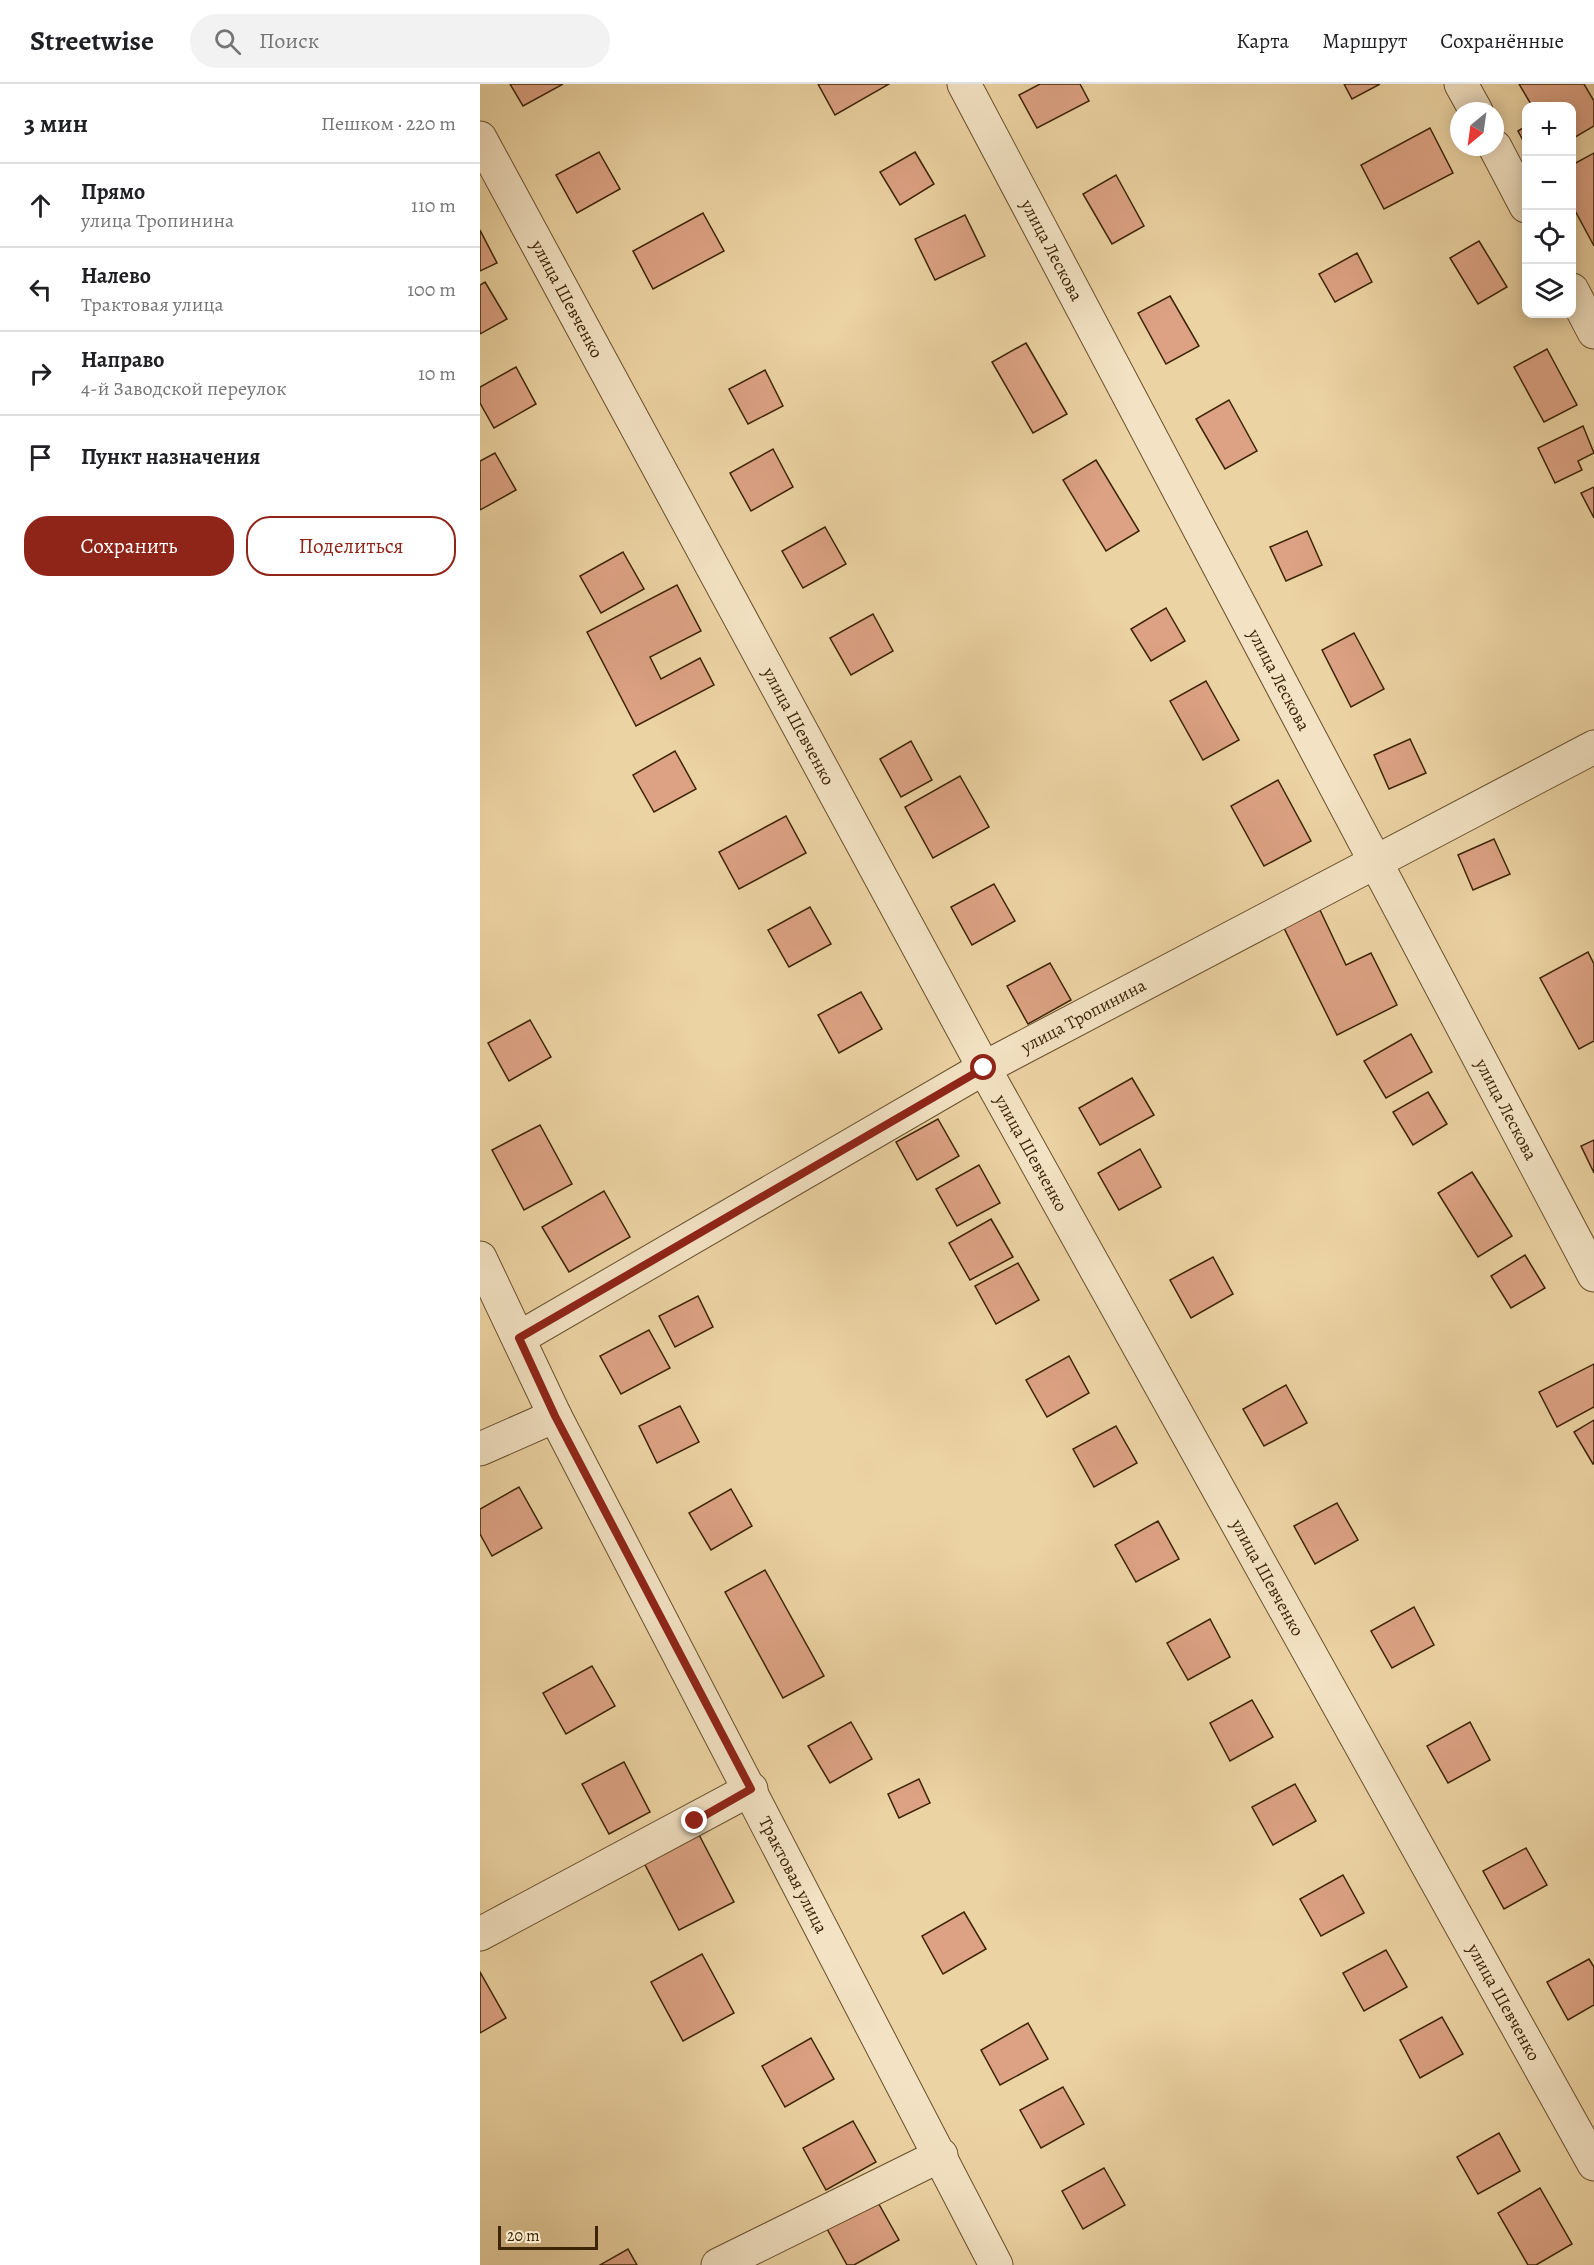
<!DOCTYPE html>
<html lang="ru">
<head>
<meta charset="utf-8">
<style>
  :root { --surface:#fff; --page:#f2f2f2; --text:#202124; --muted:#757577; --line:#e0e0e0; --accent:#8f2418 }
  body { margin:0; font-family:Alegreya,serif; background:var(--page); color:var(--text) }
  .controls { position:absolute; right:18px; top:18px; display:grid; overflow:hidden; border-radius:12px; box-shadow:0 3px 15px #0003 }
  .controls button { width:54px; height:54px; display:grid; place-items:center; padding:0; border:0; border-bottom:2px solid var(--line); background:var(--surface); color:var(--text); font:30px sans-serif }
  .compass { position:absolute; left:970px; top:18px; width:54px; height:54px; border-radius:50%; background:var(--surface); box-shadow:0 3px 15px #0003; rotate:209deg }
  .scale { position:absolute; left:18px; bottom:15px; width:100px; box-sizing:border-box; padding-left:6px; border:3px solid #3c2404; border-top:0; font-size:16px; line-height:21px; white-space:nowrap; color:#3c2404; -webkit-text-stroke:4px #f3e2c3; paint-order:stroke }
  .stop { position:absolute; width:18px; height:18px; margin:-14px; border:4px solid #8f2418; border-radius:50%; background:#fff }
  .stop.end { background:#8f2418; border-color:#fff; box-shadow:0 2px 6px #0008 }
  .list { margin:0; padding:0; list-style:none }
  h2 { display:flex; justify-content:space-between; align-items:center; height:78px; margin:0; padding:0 24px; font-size:26px }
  h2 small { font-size:20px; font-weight:400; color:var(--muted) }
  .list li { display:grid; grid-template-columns:39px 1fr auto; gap:18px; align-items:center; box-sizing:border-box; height:84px; padding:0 24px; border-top:2px solid var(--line) }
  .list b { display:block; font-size:22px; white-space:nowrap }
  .list p { margin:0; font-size:20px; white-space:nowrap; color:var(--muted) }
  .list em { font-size:20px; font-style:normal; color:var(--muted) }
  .actions { display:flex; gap:12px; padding:18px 24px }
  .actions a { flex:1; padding:14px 0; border:2px solid var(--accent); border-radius:24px; text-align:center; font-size:21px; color:var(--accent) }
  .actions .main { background:var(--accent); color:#fff }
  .icon { flex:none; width:33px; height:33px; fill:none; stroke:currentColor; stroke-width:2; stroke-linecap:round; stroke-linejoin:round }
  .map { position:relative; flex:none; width:1114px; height:2181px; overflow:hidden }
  header { display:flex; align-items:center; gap:36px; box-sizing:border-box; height:84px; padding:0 30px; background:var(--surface); border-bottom:2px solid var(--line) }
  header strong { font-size:28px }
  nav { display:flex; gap:33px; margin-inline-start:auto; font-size:21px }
  .search { width:420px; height:54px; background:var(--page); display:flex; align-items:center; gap:15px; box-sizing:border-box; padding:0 21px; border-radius:33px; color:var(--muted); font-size:22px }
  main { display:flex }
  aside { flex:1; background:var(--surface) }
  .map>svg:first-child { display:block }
  .building { fill:#dca283; stroke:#3c2404; stroke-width:1.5 }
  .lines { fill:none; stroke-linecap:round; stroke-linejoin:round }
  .minor-casing { stroke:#68502c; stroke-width:35 }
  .minor { stroke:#f3e2c3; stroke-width:33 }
  .route { stroke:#8f2418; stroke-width:8 }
  .labels { text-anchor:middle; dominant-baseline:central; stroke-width:5; stroke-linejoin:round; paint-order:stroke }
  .street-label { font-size:18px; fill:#3c2404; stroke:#f3e2c3 }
</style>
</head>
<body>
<header>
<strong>Streetwise</strong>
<div class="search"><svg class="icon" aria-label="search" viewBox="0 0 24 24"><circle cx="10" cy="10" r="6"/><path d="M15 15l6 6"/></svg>Поиск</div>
<nav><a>Карта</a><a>Маршрут</a><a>Сохранённые</a></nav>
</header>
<main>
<aside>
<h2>3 мин<small>Пешком · 220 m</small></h2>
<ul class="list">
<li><svg class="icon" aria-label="ahead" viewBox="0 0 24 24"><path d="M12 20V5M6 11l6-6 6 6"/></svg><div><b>Прямо</b><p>улица Тропинина</p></div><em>110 m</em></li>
<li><svg class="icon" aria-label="left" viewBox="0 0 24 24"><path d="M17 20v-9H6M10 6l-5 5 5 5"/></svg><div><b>Налево</b><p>Трактовая улица</p></div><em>100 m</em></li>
<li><svg class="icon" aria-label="right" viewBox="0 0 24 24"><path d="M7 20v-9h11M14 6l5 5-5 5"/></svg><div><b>Направо</b><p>4-й Заводской переулок</p></div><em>10 m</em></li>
<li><svg class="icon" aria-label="arrive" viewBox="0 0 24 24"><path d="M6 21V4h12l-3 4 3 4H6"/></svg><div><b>Пункт назначения</b></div></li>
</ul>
<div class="actions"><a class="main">Сохранить</a><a>Поделиться</a></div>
</aside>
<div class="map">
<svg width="1114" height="2181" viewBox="0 0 1114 2181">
  <rect width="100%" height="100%" fill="#ecd3a3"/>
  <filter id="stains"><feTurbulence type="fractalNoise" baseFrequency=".00333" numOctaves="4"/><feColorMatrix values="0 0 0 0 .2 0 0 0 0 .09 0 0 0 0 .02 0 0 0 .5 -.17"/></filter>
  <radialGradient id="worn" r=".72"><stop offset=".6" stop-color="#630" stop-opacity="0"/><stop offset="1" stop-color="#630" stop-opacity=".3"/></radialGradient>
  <g class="building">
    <path d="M30,0H83L43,22Z"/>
    <path d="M338,0H409L355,31Z"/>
    <path d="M560,0H600L609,17L557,44L539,11Z"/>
    <path d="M864,0H900L872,15Z"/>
    <path d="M1039,0H1104L1114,17V42L1092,55V22H1052Z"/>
    <path d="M1046,42V62L1038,47Z"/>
    <path d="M950,44L973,89L904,125L881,81Z"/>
    <path d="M119,68L140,105L97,129L76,91Z"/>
    <path d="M435,68L454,100L420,121L400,88Z"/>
    <path d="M1114,69V162L1092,121V81Z"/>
    <path d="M636,91L664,142L632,160L603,110Z"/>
    <path d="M223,129L244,167L173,205L153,167Z"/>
    <path d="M485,131L505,172L455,196L435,155Z"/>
    <path d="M0,146L17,179L0,187Z"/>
    <path d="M999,157L1027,203L998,220L970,174Z"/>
    <path d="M877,169L892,198L855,218L839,190Z"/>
    <path d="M5,198L27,235L0,250V201Z"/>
    <path d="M690,212L719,262L686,280L658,229Z"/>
    <path d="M546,259L587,330L553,349L512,278Z"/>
    <path d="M1067,265L1097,321L1064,338L1034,283Z"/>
    <path d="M36,283L56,320L14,344L0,319V303Z"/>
    <path d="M285,286L303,322L268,340L249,305Z"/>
    <path d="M749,316L777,367L745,385L716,335Z"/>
    <path d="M1103,342L1114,369L1098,377L1102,386L1075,399L1058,364Z"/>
    <path d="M293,365L313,403L271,427L250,389Z"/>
    <path d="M15,369L36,406L0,426V377Z"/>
    <path d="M616,376L659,447L626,467L583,396Z"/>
    <path d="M1114,403V434L1101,409Z"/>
    <path d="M345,443L366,480L323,504L302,467Z"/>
    <path d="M827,447L842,481L806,497L790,463Z"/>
    <path d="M143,468L164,505L121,529L100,492Z"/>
    <path d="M197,501L221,547L170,573L181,595L220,574L234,601L156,642L107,548Z"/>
    <path d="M686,524L705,557L671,577L651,545Z"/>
    <path d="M393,530L413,567L371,591L350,554Z"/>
    <path d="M874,549L904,605L871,623L842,566Z"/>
    <path d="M726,597L759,656L723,676L690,617Z"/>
    <path d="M930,655L946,689L909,705L894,671Z"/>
    <path d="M431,657L452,696L421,713L400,675Z"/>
    <path d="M195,667L216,705L174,728L153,691Z"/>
    <path d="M480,692L509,743L453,774L425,723Z"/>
    <path d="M798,696L831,757L784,782L751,722Z"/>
    <path d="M306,732L326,769L259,805L239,768Z"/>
    <path d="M1014,755L1030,790L993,806L978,771Z"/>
    <path d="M514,800L535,837L492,861L471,823Z"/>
    <path d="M330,823L351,860L309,883L288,846Z"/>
    <path d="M840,826L866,881L891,869L917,921L857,951L804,844Z"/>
    <path d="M1108,868L1114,880V957L1099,965L1060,894Z"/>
    <path d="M570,879L591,916L548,940L527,902Z"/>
    <path d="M381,908L402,945L359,969L338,931Z"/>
    <path d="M50,936L71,973L29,997L8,959Z"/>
    <path d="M931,950L952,988L906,1014L884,977Z"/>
    <path d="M652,994L674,1031L620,1061L599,1024Z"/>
    <path d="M948,1008L967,1040L933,1061L913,1028Z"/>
    <path d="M458,1035L479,1072L437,1096L416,1058Z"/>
    <path d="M60,1041L92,1100L44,1126L12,1066Z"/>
    <path d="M1114,1056V1089L1101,1062Z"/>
    <path d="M660,1065L681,1103L639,1126L618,1089Z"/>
    <path d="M499,1081L520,1119L477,1142L456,1105Z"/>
    <path d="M992,1088L1032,1152L998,1173L958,1109Z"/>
    <path d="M124,1107L150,1153L89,1188L62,1143Z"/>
    <path d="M511,1135L533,1173L490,1196L469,1159Z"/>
    <path d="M1045,1171L1065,1204L1031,1224L1011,1192Z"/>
    <path d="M733,1173L753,1210L711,1234L690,1196Z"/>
    <path d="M538,1179L559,1216L516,1240L495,1202Z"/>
    <path d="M218,1212L233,1243L195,1263L179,1232Z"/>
    <path d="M169,1246L190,1284L141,1310L120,1272Z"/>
    <path d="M589,1272L609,1309L567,1333L546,1296Z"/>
    <path d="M1114,1280V1323L1077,1343L1059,1308Z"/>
    <path d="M806,1301L827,1339L784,1362L763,1325Z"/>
    <path d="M200,1322L219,1358L177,1379L159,1342Z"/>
    <path d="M1114,1336V1380H1113L1094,1348Z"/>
    <path d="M636,1342L657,1379L614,1403L593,1365Z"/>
    <path d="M39,1403L62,1444L12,1472L0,1450V1425Z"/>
    <path d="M251,1405L272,1442L231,1466L209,1429Z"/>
    <path d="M857,1419L878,1456L835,1480L814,1442Z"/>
    <path d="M678,1437L699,1475L656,1498L635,1461Z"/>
    <path d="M285,1486L344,1592L303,1614L245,1508Z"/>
    <path d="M934,1523L954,1561L912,1584L891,1547Z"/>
    <path d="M730,1535L750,1573L708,1596L687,1559Z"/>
    <path d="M112,1582L135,1622L86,1650L63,1609Z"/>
    <path d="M772,1616L793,1653L750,1677L730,1639Z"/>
    <path d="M371,1638L392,1675L350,1699L328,1662Z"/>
    <path d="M990,1638L1010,1676L968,1699L947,1662Z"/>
    <path d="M144,1678L170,1728L129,1750L102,1700Z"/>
    <path d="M439,1695L450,1719L419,1734L408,1710Z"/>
    <path d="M815,1700L836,1737L793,1761L772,1723Z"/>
    <path d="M216,1745L254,1818L199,1846L161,1773Z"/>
    <path d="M1046,1764L1067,1801L1024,1825L1003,1787Z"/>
    <path d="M863,1791L884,1829L841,1852L820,1815Z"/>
    <path d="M484,1828L506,1865L463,1890L442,1852Z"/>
    <path d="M906,1866L927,1903L884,1927L863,1889Z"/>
    <path d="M222,1870L254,1929L203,1957L171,1898Z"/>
    <path d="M1109,1875L1114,1883V1921L1088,1936L1067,1898Z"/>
    <path d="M0,1888L26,1934L0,1949Z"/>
    <path d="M962,1933L983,1970L940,1994L920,1956Z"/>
    <path d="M548,1939L568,1975L520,2001L501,1966Z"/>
    <path d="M331,1954L354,1995L305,2023L282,1982Z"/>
    <path d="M583,2003L604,2040L561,2064L540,2026Z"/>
    <path d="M373,2037L396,2078L346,2106L323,2064Z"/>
    <path d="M1019,2049L1040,2087L998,2110L977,2073Z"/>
    <path d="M624,2084L645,2121L603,2145L582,2107Z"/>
    <path d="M1060,2104L1092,2160L1056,2181H1048L1018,2129Z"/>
    <path d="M396,2115L419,2156L374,2181H367L346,2143Z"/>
    <path d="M148,2165L157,2181H120Z"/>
  </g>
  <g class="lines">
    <defs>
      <g id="minor">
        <path id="s1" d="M484,0L1114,1191"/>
        <path d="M981,0L996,27"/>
        <path id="s2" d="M0,54L504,984L1114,2080"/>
        <path d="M1015,63L1046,122"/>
        <path d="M1092,206L1114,248"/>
        <path id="s3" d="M0,1174L75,1332L516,2181"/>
        <path id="s4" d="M39,1254L504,984L1114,663"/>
        <path d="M0,1365L75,1332"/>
        <path d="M0,1850L271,1705"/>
        <path d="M238,2181L461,2071"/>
      </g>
    </defs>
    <use href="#minor" class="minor-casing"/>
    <use href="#minor" class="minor"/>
  </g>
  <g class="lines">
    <path class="route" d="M215,1737L271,1705L75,1332L39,1254L504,984"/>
  </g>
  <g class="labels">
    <g class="street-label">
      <text stroke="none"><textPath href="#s1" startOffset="188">улица Лескова</textPath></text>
      <text stroke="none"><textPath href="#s2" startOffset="183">улица Шевченко</textPath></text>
      <text stroke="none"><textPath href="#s1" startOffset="674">улица Лескова</textPath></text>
      <text stroke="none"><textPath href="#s2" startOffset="669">улица Шевченко</textPath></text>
      <text stroke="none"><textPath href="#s4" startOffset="650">улица Тропинина</textPath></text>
      <text stroke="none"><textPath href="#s1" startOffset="1160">улица Лескова</textPath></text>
      <text stroke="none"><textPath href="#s2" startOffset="1155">улица Шевченко</textPath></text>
      <text stroke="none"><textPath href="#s2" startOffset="1641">улица Шевченко</textPath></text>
      <text stroke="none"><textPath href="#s3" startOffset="692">Трактовая улица</textPath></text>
      <text stroke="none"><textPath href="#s2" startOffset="2127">улица Шевченко</textPath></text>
    </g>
  </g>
  <rect width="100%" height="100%" filter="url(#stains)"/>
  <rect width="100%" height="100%" fill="url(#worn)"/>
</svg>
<div class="controls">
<button>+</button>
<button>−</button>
<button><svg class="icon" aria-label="locate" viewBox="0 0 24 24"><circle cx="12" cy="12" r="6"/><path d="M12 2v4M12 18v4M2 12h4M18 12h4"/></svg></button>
<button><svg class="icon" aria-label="layers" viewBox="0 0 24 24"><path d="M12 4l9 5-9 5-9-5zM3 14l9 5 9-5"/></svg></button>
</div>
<svg class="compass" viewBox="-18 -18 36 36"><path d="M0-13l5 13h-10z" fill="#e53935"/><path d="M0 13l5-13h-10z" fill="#757577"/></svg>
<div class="scale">20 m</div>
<div class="stop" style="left:504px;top:984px"></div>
<div class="stop end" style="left:215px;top:1737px"></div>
</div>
</main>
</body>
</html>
